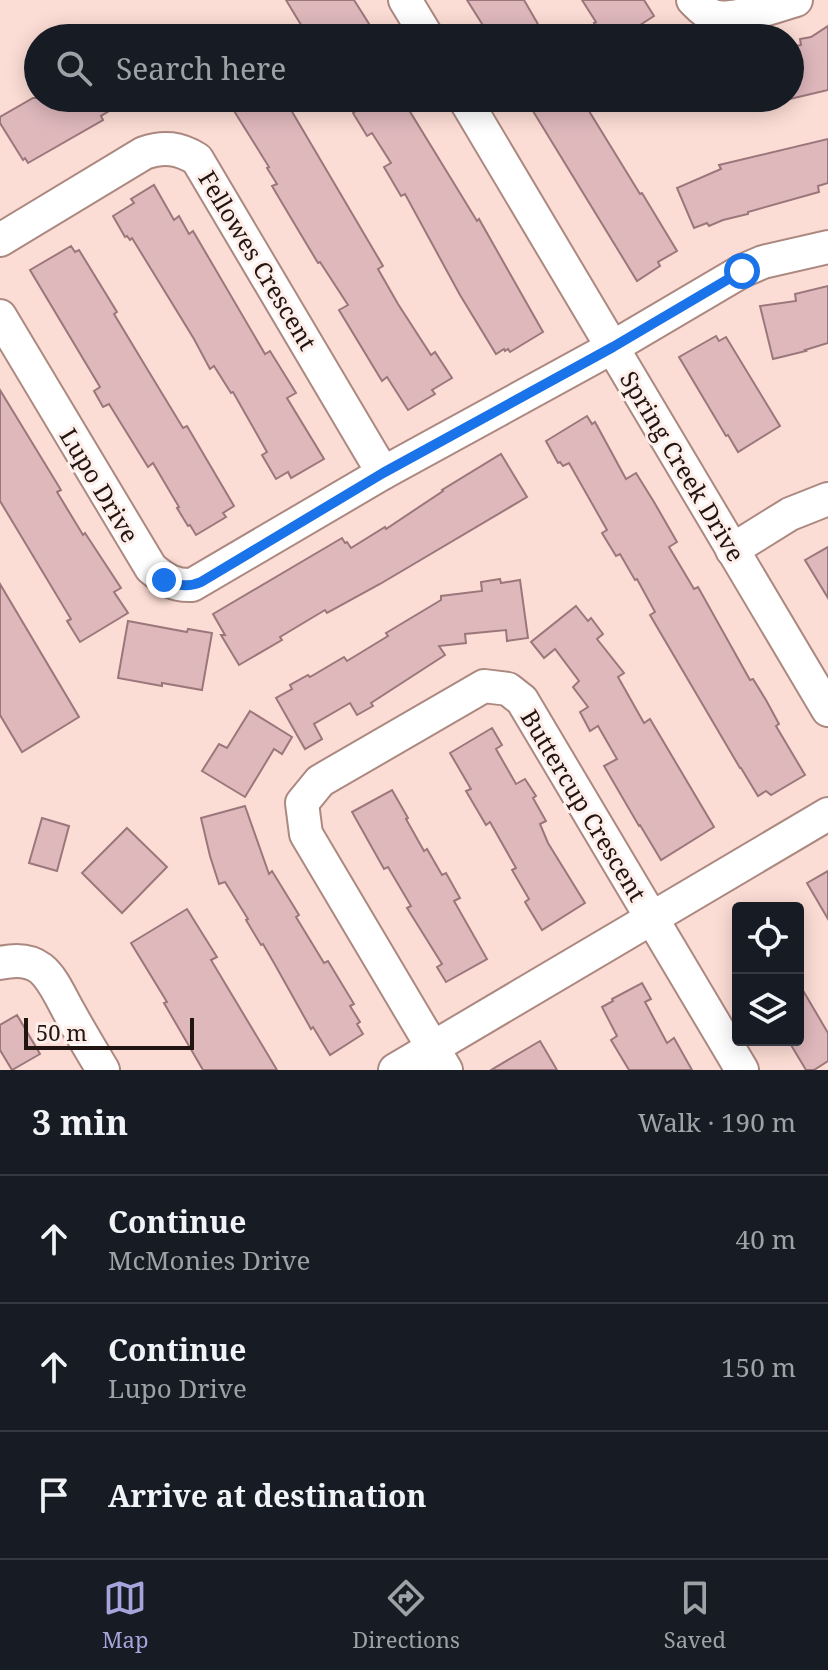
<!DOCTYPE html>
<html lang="en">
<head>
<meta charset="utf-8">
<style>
  :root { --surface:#171b24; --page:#20242c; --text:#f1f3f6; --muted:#9ea1a6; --line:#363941; --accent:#a5a4db }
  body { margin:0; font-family:"Noto Serif",serif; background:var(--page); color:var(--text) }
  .controls { position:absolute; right:24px; bottom:24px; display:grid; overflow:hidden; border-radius:8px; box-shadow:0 4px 20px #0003 }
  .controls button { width:72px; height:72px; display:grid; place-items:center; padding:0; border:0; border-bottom:2px solid var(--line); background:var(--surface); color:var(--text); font:40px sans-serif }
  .scale { position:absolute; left:24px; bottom:20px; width:170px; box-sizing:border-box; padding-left:8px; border:4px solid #221511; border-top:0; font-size:22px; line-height:28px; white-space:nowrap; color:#221511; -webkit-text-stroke:6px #feeeea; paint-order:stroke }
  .stop { position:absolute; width:24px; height:24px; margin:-18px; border:6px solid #1a73e8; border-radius:50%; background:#fff }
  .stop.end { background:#1a73e8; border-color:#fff; box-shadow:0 2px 8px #0008 }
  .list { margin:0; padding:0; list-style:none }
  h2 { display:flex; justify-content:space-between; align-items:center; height:104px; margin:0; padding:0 32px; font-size:34px }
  h2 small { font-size:26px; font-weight:400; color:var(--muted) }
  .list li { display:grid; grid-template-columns:52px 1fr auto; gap:24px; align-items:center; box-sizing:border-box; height:128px; padding:0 32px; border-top:2px solid var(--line) }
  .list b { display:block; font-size:30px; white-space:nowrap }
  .list p { margin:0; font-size:26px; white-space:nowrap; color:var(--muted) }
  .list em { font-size:26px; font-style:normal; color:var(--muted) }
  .icon { flex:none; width:44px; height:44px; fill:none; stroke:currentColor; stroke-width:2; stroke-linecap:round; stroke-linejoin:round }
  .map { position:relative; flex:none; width:828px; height:1070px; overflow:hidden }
  .search { position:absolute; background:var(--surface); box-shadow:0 4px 20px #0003; left:24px; right:24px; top:24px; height:88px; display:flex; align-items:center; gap:20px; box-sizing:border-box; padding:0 28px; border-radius:44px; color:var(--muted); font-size:30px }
  .sheet { height:488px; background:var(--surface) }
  nav { display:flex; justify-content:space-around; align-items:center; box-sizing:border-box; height:112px; border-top:2px solid var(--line); background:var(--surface); font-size:22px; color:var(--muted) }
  nav a { display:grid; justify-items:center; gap:4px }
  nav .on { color:var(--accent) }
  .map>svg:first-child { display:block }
  .building { fill:#dfb8bc; stroke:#9b777b; stroke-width:2 }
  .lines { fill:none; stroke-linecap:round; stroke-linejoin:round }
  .minor-casing { stroke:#ac8980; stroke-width:36 }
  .minor { stroke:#fff; stroke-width:32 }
  .route { stroke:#1a73e8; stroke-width:10 }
  .labels { text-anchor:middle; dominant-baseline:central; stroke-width:6; stroke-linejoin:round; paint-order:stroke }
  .street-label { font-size:24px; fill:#221511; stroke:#feeeea }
</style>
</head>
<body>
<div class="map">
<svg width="828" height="1070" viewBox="0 0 828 1070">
  <rect width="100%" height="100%" fill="#fcddd5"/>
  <g class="building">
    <path d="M286,0H354L378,38H309Z"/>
    <path d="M467,0H524L546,38H491Z"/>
    <path d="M582,0H644L654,16L637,27L656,38H603L594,23L596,22Z"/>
    <path d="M828,26V90L790,99V47L801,45L800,39L811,37Z"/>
    <path d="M33,98H131L101,116L103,120L28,163L25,158L23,160L0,123V117Z"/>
    <path d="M226,98H284L383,266L378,269L398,304L431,355L435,352L452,378L432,390L435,394L408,410L387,377L382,381L339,310L348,305L320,262L318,263L291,218L272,186L277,184L267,168L269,167Z"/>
    <path d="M349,98H428L409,110L477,221L479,219L543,332L510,352L508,349L505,351L504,349L496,354L460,295L405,194L401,196L384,167L391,163L372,133L367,136L353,113L357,110Z"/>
    <path d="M525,98H581L640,194L642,193L677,251L658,262L660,266L637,281Z"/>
    <path d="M828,139V183L818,186L819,192L748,212V214L723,220L709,226L707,223L694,228L677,188L721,169L719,165Z"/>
    <path d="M154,185L174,220L179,216L189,234L193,231L265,354L270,351L296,393L287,398L324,459L291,478L288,472L276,479L262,455L267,452L233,392L231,393L214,366L210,369L194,339L132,238L130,240L127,236L125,237L113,216L134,203L131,199Z"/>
    <path d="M71,246L75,252L79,250L117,312L114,314L149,372L183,428L187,426L234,506L223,513L226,517L196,535L190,525L188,526L177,508L179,507L153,463L148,467L109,404L103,407L94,391L100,387L30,270Z"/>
    <path d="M828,286V343L805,350L806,351L773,359L760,306L796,301L795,294Z"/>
    <path d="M716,336L719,341L726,337L780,426L738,452L728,435L726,436L679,357Z"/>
    <path d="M0,390L61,490L57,492L83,535L85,533L121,588L114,592L128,613L80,642L67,621L71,619L0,501Z"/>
    <path d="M587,416L592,424L595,422L626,479L636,473L654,502L677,542L669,547L694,589L698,587L750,680L753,679L766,700L779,724L776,726L805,775L771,795L766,791L758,796L741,768H740L650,615L655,612L637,579L635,580L620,554L616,556L602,533L607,530L569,463L563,466L560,462L558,463L546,441Z"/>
    <path d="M501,454L527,497L380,584L327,613L325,610L280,637L282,640L239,665L221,635H225L213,614L342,538L345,543L347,542L351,548L385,527L386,529L443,491L442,490Z"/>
    <path d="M828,547V598L805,560Z"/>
    <path d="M500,579L501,583L520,580L528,638L507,641L506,630L465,634L466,643L439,646L445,655L371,703L373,706L357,715L350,703L314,724L322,739L305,749L276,698L292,689L290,685L308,675L310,677L344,657L347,661L388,636L386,633L441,600V596L482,591L481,582Z"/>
    <path d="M0,584L79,717L22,752L0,715Z"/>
    <path d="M576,606L588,621L591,618L603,634L597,639L624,673L618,677L644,723L650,719L714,827L661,860L640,825L639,826L604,766L617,759L598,726L590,731L580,712L588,707L573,687L579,681L555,649L544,658L531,642Z"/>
    <path d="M128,621L187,632L188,629L212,633L202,690L162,683V686L118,678Z"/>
    <path d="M250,711L292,737L282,754L274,749L245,797L202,771L219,744L227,748Z"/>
    <path d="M492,728L502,745L496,749L516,784L525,779L536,796L533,798L546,821L540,824L548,843L585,903L542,930L525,902L529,899L512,870L516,868L490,822L486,825L466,791L471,789L450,753Z"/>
    <path d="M392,790L408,818L406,819L424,851L427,849L442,875L446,873L460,898L454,901L487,959L446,982L437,967L442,964L407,908L411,906L388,867L384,869L352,812Z"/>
    <path d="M245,806L269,874L272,871L299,915L296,917L324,963L328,961L354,1004L350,1006L360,1022L357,1024L363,1034L330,1055L313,1027L311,1029L274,963L263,944L261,945L246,920L248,919L225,882L219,884L210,856L201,818Z"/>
    <path d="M42,818L69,826L57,871L29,863Z"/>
    <path d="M127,828L167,867L122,913L82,873Z"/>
    <path d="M828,871V919L807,883Z"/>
    <path d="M187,909L217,957L211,960L277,1070H203L164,1003L167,1002L131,943Z"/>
    <path d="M798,982L828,1033V1061L814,1070H806L788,1040H798Z"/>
    <path d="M642,983L651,999L645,1002L667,1043L674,1038L692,1070H629L611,1040L617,1036L602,1007L613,1001L612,999Z"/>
    <path d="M17,1015L40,1054L12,1070L0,1050V1025Z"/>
    <path d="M540,1041L557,1070H491Z"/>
  </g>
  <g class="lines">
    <defs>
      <g id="minor">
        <path d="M405,0L428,38"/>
        <path d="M693,0C699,6 705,13 713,16C731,22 777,6 796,0"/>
        <path d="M464,98L828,710"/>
        <path d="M0,240L144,153C164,146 179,148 197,159L383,473"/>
        <path d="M0,316L151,568C164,579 174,586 192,585L383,473L613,347L742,271L763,262L828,247"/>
        <path d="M732,550L790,514L828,499"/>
        <path d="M0,963C43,953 51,979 68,1010C79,1030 91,1050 103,1070"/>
        <path d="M395,1070L828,814"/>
        <path d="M446,1070L306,834L302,803L320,781L484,686L508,689L522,700L742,1070"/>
      </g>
    </defs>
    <use href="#minor" class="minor-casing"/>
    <use href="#minor" class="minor"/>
  </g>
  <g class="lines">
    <path class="route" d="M164,580C178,585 187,588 201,582L383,473L613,347L742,271"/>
  </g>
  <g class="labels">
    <g class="street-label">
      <text transform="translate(258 260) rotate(59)">Fellowes Crescent</text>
      <text transform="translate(683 466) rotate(59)">Spring Creek Drive</text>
      <text transform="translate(100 485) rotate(59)">Lupo Drive</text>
      <text transform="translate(584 805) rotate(59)">Buttercup Crescent</text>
    </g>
  </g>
</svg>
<div class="controls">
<button><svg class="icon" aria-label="locate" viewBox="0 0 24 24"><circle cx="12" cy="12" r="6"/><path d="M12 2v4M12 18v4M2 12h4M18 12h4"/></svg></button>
<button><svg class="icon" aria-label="layers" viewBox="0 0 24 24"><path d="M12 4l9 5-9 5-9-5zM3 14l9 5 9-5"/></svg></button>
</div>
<div class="scale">50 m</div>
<div class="stop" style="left:742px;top:271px"></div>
<div class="stop end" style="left:164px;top:580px"></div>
<div class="search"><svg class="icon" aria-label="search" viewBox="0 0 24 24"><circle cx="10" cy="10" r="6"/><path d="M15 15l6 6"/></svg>Search here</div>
</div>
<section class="sheet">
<h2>3 min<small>Walk · 190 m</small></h2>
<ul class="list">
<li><svg class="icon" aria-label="ahead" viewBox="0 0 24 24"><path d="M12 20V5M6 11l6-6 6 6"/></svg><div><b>Continue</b><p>McMonies Drive</p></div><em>40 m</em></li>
<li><svg class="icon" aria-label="ahead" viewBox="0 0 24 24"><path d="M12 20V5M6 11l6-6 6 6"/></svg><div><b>Continue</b><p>Lupo Drive</p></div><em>150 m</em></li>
<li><svg class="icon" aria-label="arrive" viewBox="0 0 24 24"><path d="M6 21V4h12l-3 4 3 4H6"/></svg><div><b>Arrive at destination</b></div></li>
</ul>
</section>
<nav>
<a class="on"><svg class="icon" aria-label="map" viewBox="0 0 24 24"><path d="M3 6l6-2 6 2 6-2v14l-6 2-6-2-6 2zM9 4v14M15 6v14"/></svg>Map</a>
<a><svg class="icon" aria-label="directions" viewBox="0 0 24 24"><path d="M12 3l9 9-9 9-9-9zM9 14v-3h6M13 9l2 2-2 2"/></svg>Directions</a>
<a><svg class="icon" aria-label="saved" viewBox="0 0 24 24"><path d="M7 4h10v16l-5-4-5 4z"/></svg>Saved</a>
</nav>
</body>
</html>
